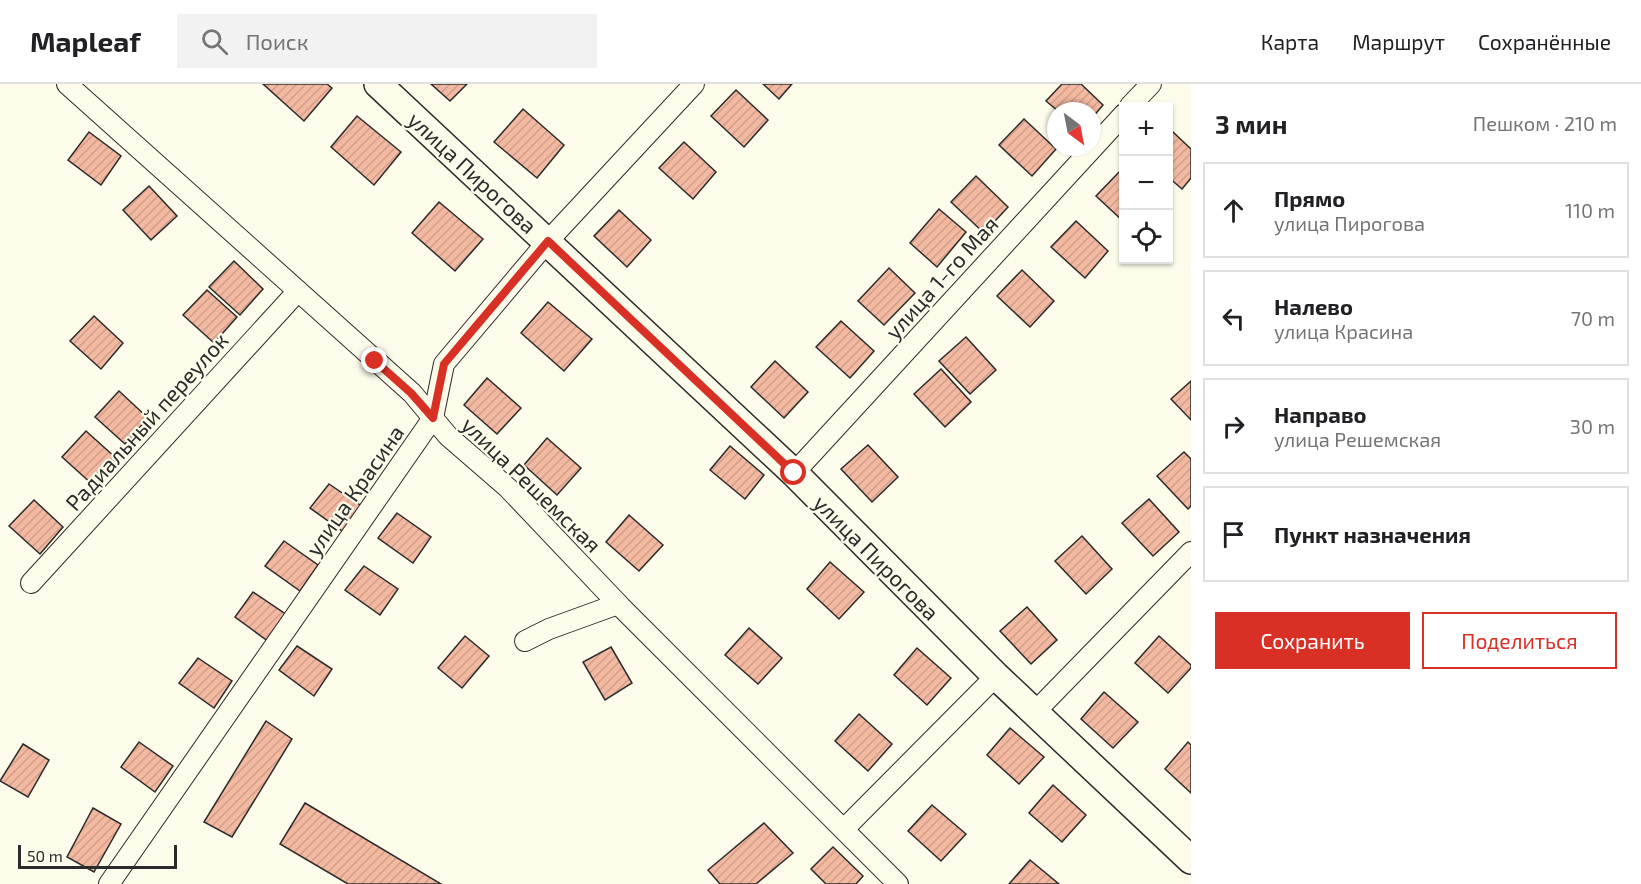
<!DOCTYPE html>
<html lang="ru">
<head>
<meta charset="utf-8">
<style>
  :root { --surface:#fff; --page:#f2f2f2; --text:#202124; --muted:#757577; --line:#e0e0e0; --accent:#d93025 }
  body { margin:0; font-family:"Exo 2",sans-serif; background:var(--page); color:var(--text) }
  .controls { position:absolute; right:18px; top:18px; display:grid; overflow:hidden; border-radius:0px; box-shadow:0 2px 4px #0004 }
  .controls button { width:54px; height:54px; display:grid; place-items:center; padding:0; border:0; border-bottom:2px solid var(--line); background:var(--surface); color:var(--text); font:30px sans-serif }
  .compass { position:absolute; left:1047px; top:18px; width:54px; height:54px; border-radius:50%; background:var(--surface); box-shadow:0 2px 4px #0004; rotate:148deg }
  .scale { position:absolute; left:18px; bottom:15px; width:159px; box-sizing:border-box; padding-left:6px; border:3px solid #2b2b2b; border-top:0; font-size:16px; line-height:21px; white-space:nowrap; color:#2b2b2b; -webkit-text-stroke:4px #fdfbea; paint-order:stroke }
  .stop { position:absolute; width:18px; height:18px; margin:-14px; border:4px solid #d93025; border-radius:50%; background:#fff }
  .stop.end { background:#d93025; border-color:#fff; box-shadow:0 2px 6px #0008 }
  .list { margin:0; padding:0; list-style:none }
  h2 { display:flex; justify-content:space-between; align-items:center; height:78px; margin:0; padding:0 24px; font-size:26px }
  h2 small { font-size:20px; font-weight:400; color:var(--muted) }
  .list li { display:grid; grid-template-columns:39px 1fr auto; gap:18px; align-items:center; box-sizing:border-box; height:96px; margin:0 12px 12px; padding:0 12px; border:2px solid var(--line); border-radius:0px }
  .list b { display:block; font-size:22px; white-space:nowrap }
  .list p { margin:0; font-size:20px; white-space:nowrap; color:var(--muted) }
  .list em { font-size:20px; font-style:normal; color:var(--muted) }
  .actions { display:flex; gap:12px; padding:18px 24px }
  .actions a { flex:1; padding:14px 0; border:2px solid var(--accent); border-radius:0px; text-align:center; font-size:21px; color:var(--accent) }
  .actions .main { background:var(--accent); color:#fff }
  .icon { flex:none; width:33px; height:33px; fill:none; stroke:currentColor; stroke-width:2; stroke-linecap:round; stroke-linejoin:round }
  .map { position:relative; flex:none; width:1191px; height:800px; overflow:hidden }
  header { display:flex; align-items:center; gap:36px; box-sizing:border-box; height:84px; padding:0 30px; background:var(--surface); border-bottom:2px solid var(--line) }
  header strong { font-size:28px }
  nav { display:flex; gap:33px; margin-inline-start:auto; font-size:21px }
  .search { width:420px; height:54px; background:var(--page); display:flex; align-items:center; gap:15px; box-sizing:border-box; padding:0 21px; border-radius:0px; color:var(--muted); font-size:22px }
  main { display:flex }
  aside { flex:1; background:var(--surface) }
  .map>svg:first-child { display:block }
  .building { fill:url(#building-hatch); stroke:#2b2b2b; stroke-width:1.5 }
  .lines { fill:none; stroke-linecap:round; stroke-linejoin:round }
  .street-casing { stroke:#2b2b2b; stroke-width:22 }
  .secondary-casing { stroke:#2b2b2b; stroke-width:30 }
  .street { stroke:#fdfbea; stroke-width:20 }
  .secondary { stroke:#fdfbea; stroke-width:27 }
  .route { stroke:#d93025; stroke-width:8 }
  .labels { text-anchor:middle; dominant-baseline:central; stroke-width:4.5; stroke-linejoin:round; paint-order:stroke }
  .street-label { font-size:22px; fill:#2b2b2b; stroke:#fdfbea }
</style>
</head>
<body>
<header>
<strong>Mapleaf</strong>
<div class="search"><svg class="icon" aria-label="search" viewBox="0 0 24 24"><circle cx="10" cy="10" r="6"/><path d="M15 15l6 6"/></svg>Поиск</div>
<nav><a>Карта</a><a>Маршрут</a><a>Сохранённые</a></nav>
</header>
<main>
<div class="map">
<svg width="1191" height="800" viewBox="0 0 1191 800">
  <defs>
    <pattern id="building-hatch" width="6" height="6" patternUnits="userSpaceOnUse" patternTransform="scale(1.5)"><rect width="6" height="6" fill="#f2b8a0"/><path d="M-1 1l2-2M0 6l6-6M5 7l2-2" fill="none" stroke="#d09e8a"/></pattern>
  </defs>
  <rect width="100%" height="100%" fill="#fdfbea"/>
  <g class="building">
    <path d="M263,0H327L332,4L304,37Z"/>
    <path d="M431,0H467L450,17Z"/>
    <path d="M763,0H792L779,15Z"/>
    <path d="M1062,0H1081L1103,21L1092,34V27H1058L1046,17Z"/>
    <path d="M736,6L768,36L744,63L711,32Z"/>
    <path d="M523,25L564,61L537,94L494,58Z"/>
    <path d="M357,32L401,68L374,101L331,63Z"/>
    <path d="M1024,35L1056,65L1032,92L999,61Z"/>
    <path d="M89,48L121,72L101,101L68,76Z"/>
    <path d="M1173,48L1191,65V94L1182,105L1168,93V53Z"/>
    <path d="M684,58L716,88L693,115L659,84Z"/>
    <path d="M1121,86L1124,89V138L1096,112Z"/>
    <path d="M976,92L1008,123L984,149L951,118Z"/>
    <path d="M149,102L177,132L151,156L123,126Z"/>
    <path d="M439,118L483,155L455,187L412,149Z"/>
    <path d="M939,125L966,148L937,183L910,159Z"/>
    <path d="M619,126L651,156L627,183L594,152Z"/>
    <path d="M1076,137L1108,167L1085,194L1051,163Z"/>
    <path d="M234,177L263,205L240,231L209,203Z"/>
    <path d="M889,184L915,209L884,241L858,217Z"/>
    <path d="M1022,186L1054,217L1030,243L997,212Z"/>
    <path d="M207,206L237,233L214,259L183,231Z"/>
    <path d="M548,218L592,255L564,287L521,249Z"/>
    <path d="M94,232L123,259L101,285L70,257Z"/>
    <path d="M841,237L874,267L850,294L816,263Z"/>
    <path d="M966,253L996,286L970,310L939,277Z"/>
    <path d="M775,277L808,308L784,334L751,303Z"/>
    <path d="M941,285L971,318L945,343L914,310Z"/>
    <path d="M487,294L521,324L497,350L464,321Z"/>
    <path d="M1191,297V336L1171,315Z"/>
    <path d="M119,307L148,334L125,360L95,333Z"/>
    <path d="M86,347L116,374L93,401L62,373Z"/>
    <path d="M547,354L581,384L557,411L524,381Z"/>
    <path d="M868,361L898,393L872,418L841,385Z"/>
    <path d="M730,362L764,391L745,415L710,386Z"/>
    <path d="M1184,368L1191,375V422L1188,425L1157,392Z"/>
    <path d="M329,400L363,423L345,449L310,424Z"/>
    <path d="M1149,415L1179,448L1153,472L1122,439Z"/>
    <path d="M34,416L63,443L40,470L9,442Z"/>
    <path d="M397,429L431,453L413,479L378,454Z"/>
    <path d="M629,431L663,461L639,487L606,458Z"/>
    <path d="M1082,452L1112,485L1086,510L1055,477Z"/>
    <path d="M284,457L318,481L300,507L265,482Z"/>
    <path d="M830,478L864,508L839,535L807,505Z"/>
    <path d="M364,482L398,505L380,531L345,506Z"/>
    <path d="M253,508L287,531L269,558L235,533Z"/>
    <path d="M1027,523L1057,556L1031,580L1000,547Z"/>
    <path d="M749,544L782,574L758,600L725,571Z"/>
    <path d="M465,552L489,572L462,604L438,584Z"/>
    <path d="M1159,552L1191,581V584L1168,609L1135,579Z"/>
    <path d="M297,562L332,585L314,612L279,586Z"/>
    <path d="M611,563L632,599L605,616L583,578Z"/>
    <path d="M917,564L951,594L927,621L894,591Z"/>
    <path d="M198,574L232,597L214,624L179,599Z"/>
    <path d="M1104,608L1138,638L1113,664L1081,635Z"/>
    <path d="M859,630L892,660L868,687L835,657Z"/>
    <path d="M266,637L292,655L232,753L204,738Z"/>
    <path d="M1010,644L1044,673L1019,700L987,671Z"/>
    <path d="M139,658L173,682L155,708L121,683Z"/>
    <path d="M1188,658L1191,661V709L1165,685Z"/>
    <path d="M23,660L49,676L28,713L0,697Z"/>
    <path d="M1053,701L1086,731L1062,758L1029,729Z"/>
    <path d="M305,719L441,800H348L280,760Z"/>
    <path d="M932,721L966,750L941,777L908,747Z"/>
    <path d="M93,724L121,740L94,788L67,773Z"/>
    <path d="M764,739L793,769L756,800H720L708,786Z"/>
    <path d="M833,763L863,792L856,800H826L811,785Z"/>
    <path d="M1030,776L1059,800H1009Z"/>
  </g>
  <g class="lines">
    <defs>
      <g id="street">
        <path d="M67,0L412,309L448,352L508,404L621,523L898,800"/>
        <path d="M1130,22L1151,0"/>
        <path d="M794,389L1124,30"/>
        <path d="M31,499L298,207"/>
        <path d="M525,557L549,545L618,520"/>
        <path d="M1034,629L1191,468"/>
        <path d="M844,745L996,592"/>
        <path d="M109,800L433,334L444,280L548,157L694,0"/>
      </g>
      <path id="secondary" d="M378,0L794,389L996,592L1191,776"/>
    </defs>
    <use href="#street" class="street-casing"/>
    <use href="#secondary" class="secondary-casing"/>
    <use href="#street" class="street"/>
    <use href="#secondary" class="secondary"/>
  </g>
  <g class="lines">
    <path class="route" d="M375,277L411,309L433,334L444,280L548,157L794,389"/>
  </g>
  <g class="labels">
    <g class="street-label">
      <text transform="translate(473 88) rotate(43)">улица Пирогова</text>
      <text transform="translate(941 193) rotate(-48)">улица 1-го Мая</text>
      <text transform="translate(146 337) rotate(-48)">Радиальный переулок</text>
      <text transform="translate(532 400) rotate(44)">улица Решемская</text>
      <text transform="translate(354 406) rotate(-55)">улица Красина</text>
      <text transform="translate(877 473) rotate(45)">улица Пирогова</text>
    </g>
  </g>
</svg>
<div class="controls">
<button>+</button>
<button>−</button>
<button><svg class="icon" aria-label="locate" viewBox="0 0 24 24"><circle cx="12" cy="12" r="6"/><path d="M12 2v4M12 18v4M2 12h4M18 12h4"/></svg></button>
</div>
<svg class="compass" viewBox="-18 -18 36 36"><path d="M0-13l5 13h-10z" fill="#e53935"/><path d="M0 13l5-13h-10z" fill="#757577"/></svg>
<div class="scale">50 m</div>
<div class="stop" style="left:794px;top:389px"></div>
<div class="stop end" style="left:375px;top:277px"></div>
</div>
<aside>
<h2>3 мин<small>Пешком · 210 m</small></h2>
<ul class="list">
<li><svg class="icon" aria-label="ahead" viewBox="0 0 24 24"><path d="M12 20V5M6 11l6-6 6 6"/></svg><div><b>Прямо</b><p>улица Пирогова</p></div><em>110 m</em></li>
<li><svg class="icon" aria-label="left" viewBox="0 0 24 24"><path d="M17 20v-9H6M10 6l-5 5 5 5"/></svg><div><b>Налево</b><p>улица Красина</p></div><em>70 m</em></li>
<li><svg class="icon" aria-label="right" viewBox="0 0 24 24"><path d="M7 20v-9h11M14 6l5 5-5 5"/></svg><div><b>Направо</b><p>улица Решемская</p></div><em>30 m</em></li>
<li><svg class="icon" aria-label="arrive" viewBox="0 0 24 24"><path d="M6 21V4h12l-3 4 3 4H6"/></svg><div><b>Пункт назначения</b></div></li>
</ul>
<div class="actions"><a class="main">Сохранить</a><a>Поделиться</a></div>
</aside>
</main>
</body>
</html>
